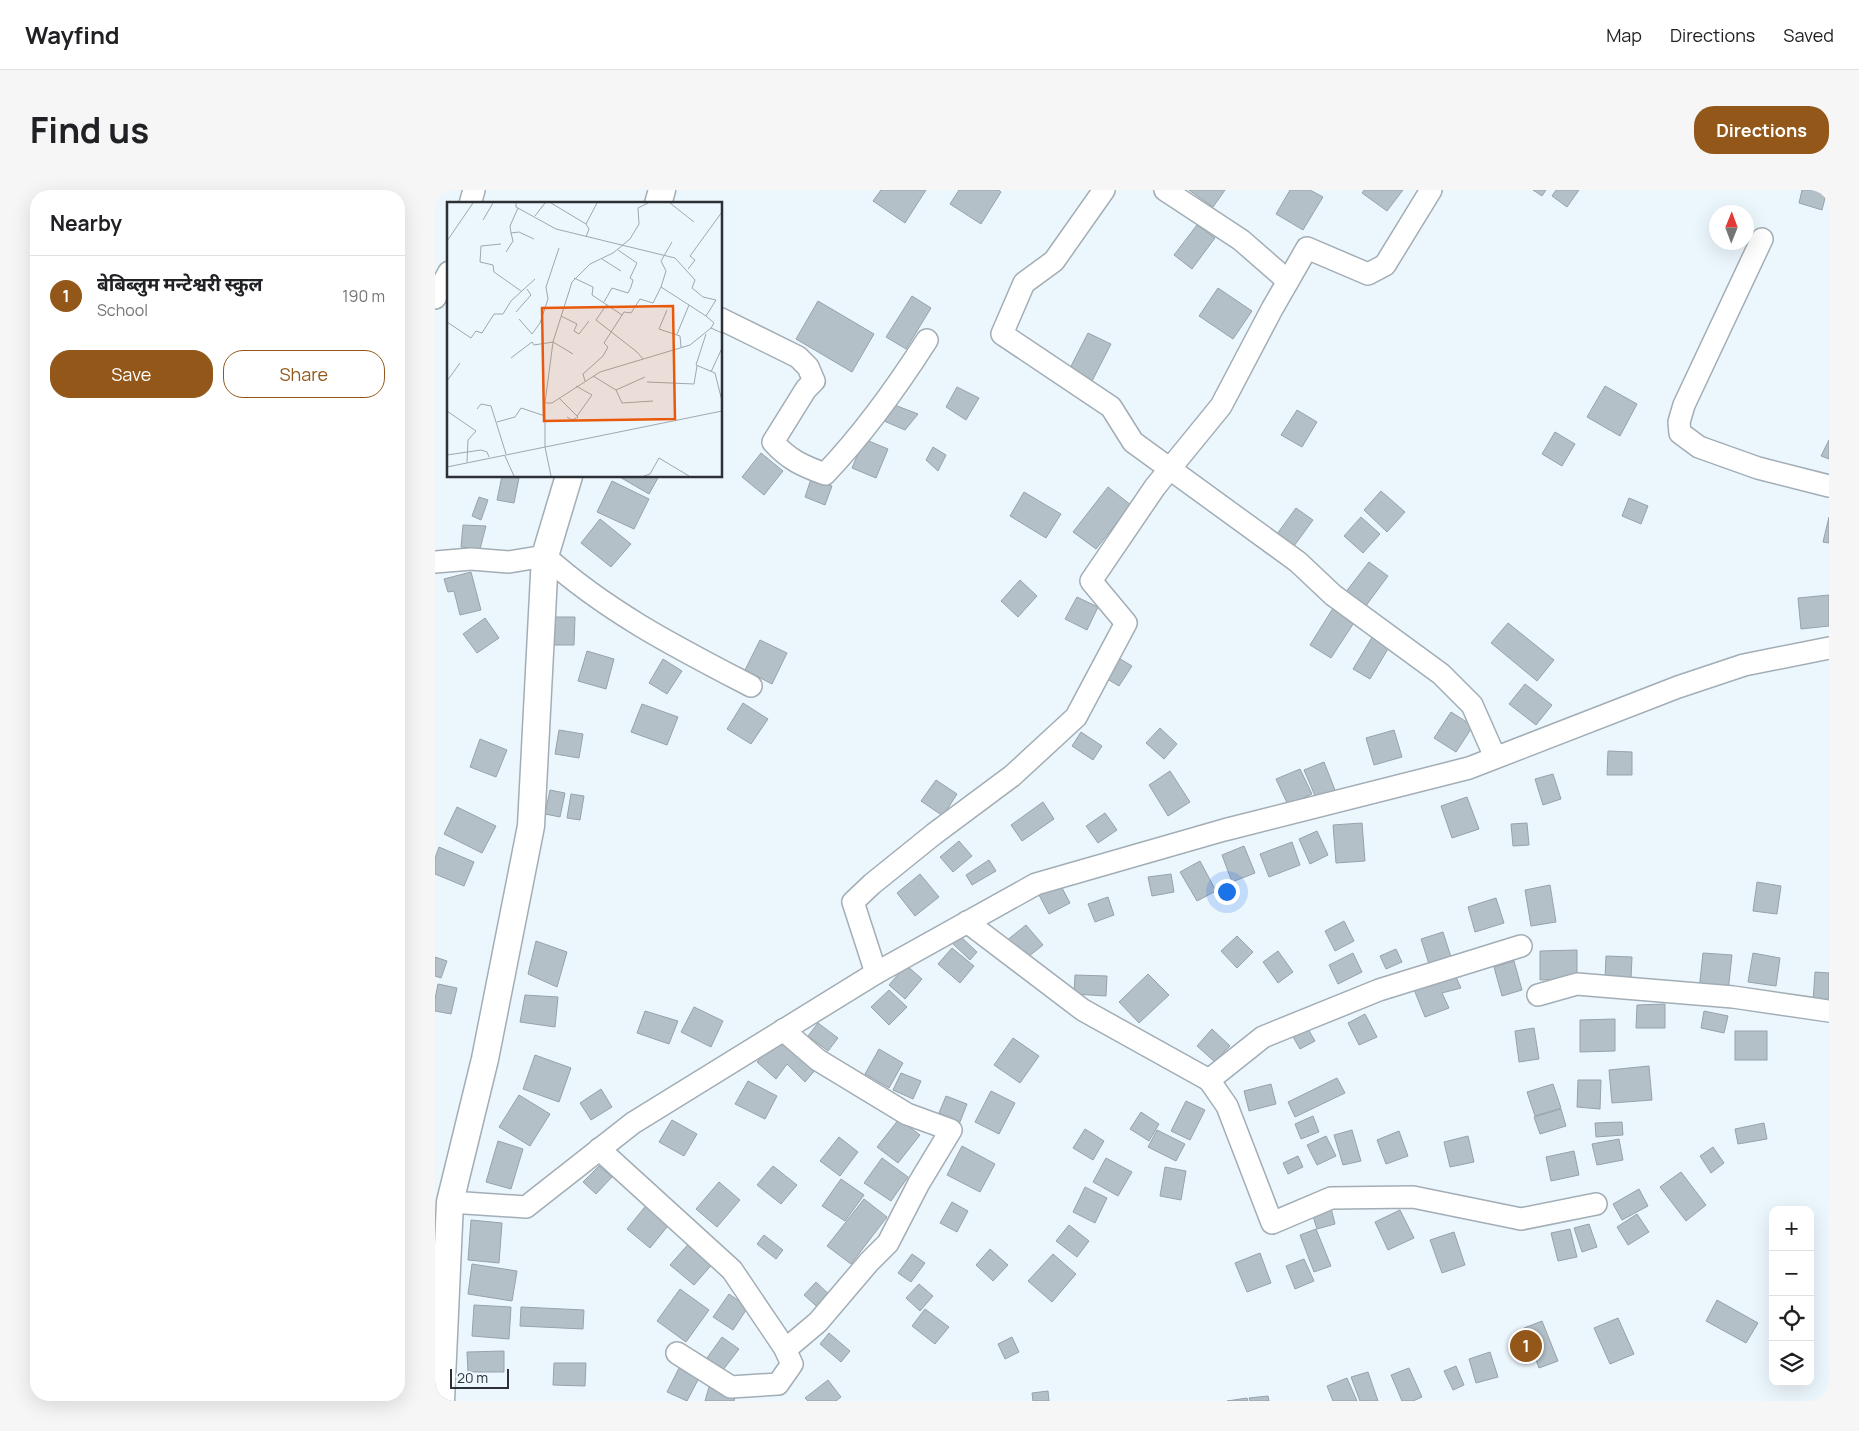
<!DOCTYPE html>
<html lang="en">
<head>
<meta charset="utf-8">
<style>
  :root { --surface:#fff; --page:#f6f6f6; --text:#202124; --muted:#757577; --line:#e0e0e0; --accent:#935719 }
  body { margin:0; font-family:Manrope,"Noto Sans Devanagari",sans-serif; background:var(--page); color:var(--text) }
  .controls { position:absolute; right:15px; bottom:15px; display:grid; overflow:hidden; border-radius:10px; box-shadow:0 5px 20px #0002 }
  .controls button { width:45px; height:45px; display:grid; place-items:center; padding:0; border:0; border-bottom:1px solid var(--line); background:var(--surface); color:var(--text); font:25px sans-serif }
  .compass { position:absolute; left:1274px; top:15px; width:45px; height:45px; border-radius:50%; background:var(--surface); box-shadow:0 5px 20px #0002; rotate:1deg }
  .scale { position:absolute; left:15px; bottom:12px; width:59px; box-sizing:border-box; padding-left:5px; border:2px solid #2d3135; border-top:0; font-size:14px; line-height:18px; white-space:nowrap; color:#2d3135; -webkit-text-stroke:4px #ecf6fd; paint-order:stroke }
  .you { position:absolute; left:791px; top:701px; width:18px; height:18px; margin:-12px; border:4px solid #fff; border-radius:50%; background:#1a73e8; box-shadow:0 0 0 8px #1a73e833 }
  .badge { display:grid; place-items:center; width:32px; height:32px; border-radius:50%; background:var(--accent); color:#fff; font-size:16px; font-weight:700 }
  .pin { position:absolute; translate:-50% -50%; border:2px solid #fff; box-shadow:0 1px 5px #0006 }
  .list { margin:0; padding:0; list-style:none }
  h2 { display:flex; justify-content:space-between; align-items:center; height:65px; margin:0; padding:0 20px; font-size:21px }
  h2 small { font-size:16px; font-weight:400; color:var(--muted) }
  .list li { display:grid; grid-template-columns:32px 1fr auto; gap:15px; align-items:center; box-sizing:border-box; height:80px; padding:0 20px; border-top:1px solid var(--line) }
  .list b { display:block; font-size:19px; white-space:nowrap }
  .list p { margin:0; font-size:16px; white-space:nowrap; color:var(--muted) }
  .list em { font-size:16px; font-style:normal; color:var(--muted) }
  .actions { display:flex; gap:10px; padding:15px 20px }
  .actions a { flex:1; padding:11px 0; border:1px solid var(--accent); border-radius:20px; text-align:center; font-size:18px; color:var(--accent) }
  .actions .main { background:var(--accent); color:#fff }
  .icon { flex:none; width:28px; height:28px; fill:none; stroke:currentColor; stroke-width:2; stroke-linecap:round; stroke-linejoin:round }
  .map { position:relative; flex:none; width:1394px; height:1211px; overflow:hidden; border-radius:20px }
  header { display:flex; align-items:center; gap:30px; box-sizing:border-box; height:70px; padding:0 25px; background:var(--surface); border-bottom:1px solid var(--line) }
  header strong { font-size:24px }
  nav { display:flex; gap:28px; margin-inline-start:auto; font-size:18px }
  .intro { display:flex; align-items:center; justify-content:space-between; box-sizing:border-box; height:120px; padding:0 30px }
  h1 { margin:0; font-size:35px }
  .button { padding:12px 22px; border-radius:20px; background:var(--accent); color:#fff; font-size:18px; font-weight:700 }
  main { display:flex; gap:30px; padding:0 30px }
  aside { flex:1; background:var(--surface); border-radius:20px; box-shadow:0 5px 20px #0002 }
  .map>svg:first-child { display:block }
  .building { fill:#b4c0c8; stroke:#97a2ab }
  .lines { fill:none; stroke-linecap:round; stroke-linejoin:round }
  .minor-casing { stroke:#a2adb5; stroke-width:24 }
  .tertiary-casing { stroke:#a2adb5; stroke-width:29 }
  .minor { stroke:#fff; stroke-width:21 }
  .tertiary { stroke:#fff; stroke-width:26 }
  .inset-road { fill:none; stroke:#a0a7ad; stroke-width:1 }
  .view { fill:#e8590c; fill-opacity:0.15; stroke:#e8590c; stroke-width:2.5 }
  .inset-edge { fill:none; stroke:#2d3135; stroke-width:2.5 }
</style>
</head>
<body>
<header>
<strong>Wayfind</strong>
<nav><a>Map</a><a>Directions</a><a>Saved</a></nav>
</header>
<div class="intro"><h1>Find us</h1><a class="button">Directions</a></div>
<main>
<aside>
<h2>Nearby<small></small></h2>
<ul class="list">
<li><span class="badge">1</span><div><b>बेबिब्लुम मन्टेश्वरी स्कुल</b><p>School</p></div><em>190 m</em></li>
</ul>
<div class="actions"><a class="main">Save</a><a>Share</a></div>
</aside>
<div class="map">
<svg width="1394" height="1211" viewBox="0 0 1394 1211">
  <rect width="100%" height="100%" fill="#ecf6fd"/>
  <g class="building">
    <path d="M446,0H491L470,33L438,11Z"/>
    <path d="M524,0H564L566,2L546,34L515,14Z"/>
    <path d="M754,0H790L778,17Z"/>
    <path d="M855,0H875L888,7L868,40L841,24Z"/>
    <path d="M929,0H968L952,21L927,3Z"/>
    <path d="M1098,0H1111L1107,6Z"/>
    <path d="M1121,0H1144L1132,17L1117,6Z"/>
    <path d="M1367,0H1392L1387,20L1364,13Z"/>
    <path d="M762,35L780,48L757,79L739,65Z"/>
    <path d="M783,98L817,121L798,149L764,126Z"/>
    <path d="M477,106L496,118L471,159L451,147Z"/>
    <path d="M383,111L439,144L417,182L361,149Z"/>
    <path d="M653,143L676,154L656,193L633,182Z"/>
    <path d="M1170,196L1202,214L1185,246L1152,227Z"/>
    <path d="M522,197L544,208L531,230L511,217Z"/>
    <path d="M457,214L483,224L470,240L449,231Z"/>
    <path d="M862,220L882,232L867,257L846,245Z"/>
    <path d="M1120,242L1140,254L1127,276L1107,264Z"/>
    <path d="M429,249L453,259L441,288L417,278Z"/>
    <path d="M1394,250V269L1386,266Z"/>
    <path d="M498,257L511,265L503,281L491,270Z"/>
    <path d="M326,263L348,281L329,305L307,287Z"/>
    <path d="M67,286L84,288L79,313L62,310Z"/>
    <path d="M183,286H224L214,304Z"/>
    <path d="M376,289L397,296L390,315L370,307Z"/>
    <path d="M177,291L214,309L199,339L162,322Z"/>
    <path d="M673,297L696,315L661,359L638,342Z"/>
    <path d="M946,301L970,322L952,342L929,320Z"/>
    <path d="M589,302L626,324L611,348L575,326Z"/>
    <path d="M44,307L53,310L46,330L37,326Z"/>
    <path d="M1194,308L1213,316L1206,334L1187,326Z"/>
    <path d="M861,318L878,330L859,356L842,344Z"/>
    <path d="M926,327L945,344L928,363L909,346Z"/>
    <path d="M1394,327V353L1388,352Z"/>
    <path d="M165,329L196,354L176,377L146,353Z"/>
    <path d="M28,335L51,336L45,359L26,357Z"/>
    <path d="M934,372L953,386L930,417L910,403Z"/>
    <path d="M36,382L46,420L25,425L19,401L13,402L9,389Z"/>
    <path d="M585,390L602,406L583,427L566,411Z"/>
    <path d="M1394,405V436L1366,439L1363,408Z"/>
    <path d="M642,407L663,417L652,440L630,429Z"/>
    <path d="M900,415L922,428L896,468L875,455Z"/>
    <path d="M118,427H140L139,455H118Z"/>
    <path d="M50,428L64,448L42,463L28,444Z"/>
    <path d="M1073,433L1119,470L1102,491L1056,453Z"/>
    <path d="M939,444L956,454L935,489L918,479Z"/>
    <path d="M325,450L352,463L337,494L310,480Z"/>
    <path d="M152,461L179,469L171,499L143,491Z"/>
    <path d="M682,467L697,476L684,496L669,487Z"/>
    <path d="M228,469L247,481L232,504L214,493Z"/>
    <path d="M1090,494L1117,515L1101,535L1074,514Z"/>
    <path d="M308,513L333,529L316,554L292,539Z"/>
    <path d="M207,514L243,527L232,555L196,542Z"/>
    <path d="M1016,522L1038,536L1021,562L999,548Z"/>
    <path d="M725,538L742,554L729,569L711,553Z"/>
    <path d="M124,540L148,544L144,568L120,564Z"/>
    <path d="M959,540L967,567L939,575L931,548Z"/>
    <path d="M646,542L667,556L658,570L637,556Z"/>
    <path d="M45,549L72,560L61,587L35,577Z"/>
    <path d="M1173,561L1197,562V585H1172Z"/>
    <path d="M889,572L900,600L881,608L869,580Z"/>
    <path d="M865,579L877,604L853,615L841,589Z"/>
    <path d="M735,581L755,612L733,626L714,595Z"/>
    <path d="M1118,584L1126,609L1108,615L1100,589Z"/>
    <path d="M501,590L522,604L508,626L486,611Z"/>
    <path d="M115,600L130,603L125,627L110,624Z"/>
    <path d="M136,604L149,606L145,630L132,628Z"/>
    <path d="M1032,607L1044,639L1017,648L1006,616Z"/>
    <path d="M608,612L619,629L587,651L576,635Z"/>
    <path d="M22,617L61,636L47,663L9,644Z"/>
    <path d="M670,623L682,640L663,653L651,636Z"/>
    <path d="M927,633L930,671L901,673L898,635Z"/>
    <path d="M1092,633L1094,655L1078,656L1076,634Z"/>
    <path d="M882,641L893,665L875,674L864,649Z"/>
    <path d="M524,651L537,666L518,682L505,667Z"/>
    <path d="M857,652L865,675L834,687L825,664Z"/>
    <path d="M809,656L820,683L797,692L787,665Z"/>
    <path d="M4,657L39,672L29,696L0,684V668Z"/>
    <path d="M554,670L561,681L537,695L531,685Z"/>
    <path d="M765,671L781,701L762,711L745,682Z"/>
    <path d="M485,684L504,707L480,726L462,703Z"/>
    <path d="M736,684L739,702L717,706L713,687Z"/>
    <path d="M1322,692L1346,696L1342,724L1318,721Z"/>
    <path d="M625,694L635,713L614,724L604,705Z"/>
    <path d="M1115,695L1121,732L1096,736L1090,700Z"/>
    <path d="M673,707L679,725L660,732L653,714Z"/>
    <path d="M1061,708L1069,733L1040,742L1033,717Z"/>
    <path d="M909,731L919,751L900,761L890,741Z"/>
    <path d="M591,735L608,755L588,771L571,751Z"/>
    <path d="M1008,742L1016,767L994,774L986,749Z"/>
    <path d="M524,745L542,762L535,770L517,753Z"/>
    <path d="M802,746L818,762L802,778L786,761Z"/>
    <path d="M101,751L132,762L122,797L93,784Z"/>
    <path d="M517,758L539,776L525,793L503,774Z"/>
    <path d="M961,759L967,772L951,779L945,766Z"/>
    <path d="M1142,760V789L1105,790V761Z"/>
    <path d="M843,761L858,782L843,793L828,772Z"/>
    <path d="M918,763L927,782L903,794L894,775Z"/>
    <path d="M1268,763L1297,765L1293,802L1264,800Z"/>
    <path d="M1318,763L1345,768L1341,796L1313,792Z"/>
    <path d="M1171,766L1197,767L1196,789H1170Z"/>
    <path d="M0,767L12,771L6,788L0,786Z"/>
    <path d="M1079,771L1087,800L1067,806L1059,777Z"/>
    <path d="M471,775L487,789L470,809L454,795Z"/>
    <path d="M1380,782L1394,783V813L1378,812Z"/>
    <path d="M713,784L734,805L704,833L684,812Z"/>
    <path d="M640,785L672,786L671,806L639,804Z"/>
    <path d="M1020,785L1026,798L1007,803L1014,818L990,827L978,797Z"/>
    <path d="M3,794L22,798L16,824L0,821V809Z"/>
    <path d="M454,800L472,817L454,835L436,817Z"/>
    <path d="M90,805L123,807L120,837L85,832Z"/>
    <path d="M1230,814V838H1201L1202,815Z"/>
    <path d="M259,817L288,831L276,857L246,842Z"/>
    <path d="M210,821L243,831L234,854L202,843Z"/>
    <path d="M1269,821L1293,826L1289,843L1266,838Z"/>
    <path d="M930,824L942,847L924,855L913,833Z"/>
    <path d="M1180,829V861L1145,862V830Z"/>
    <path d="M383,833L403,848L393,861L373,846Z"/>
    <path d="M1099,838L1104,869L1084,872L1080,841Z"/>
    <path d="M777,839L795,856L780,872L762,856Z"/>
    <path d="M873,839L880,851L865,859L858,847Z"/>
    <rect x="1300" y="841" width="32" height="29"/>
    <path d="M578,848L604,866L585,893L559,875Z"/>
    <path d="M341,849L381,879L370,892L352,874L341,889L322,872Z"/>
    <path d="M444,859L468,873L454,898L430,884Z"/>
    <path d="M100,865L136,878L124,912L88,899Z"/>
    <path d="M1214,876L1217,910L1177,913L1174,880Z"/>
    <path d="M466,883L486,891L478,909L458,900Z"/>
    <path d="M902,888L910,903L860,927L853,912Z"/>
    <path d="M1143,890H1166L1165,919L1142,917Z"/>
    <path d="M313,891L342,906L330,929L300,914Z"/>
    <path d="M836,894L841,914L814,921L809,901Z"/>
    <path d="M1118,894L1126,918L1100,926L1092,902Z"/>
    <path d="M166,899L177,917L156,930L145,913Z"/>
    <path d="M556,901L580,913L564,944L540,932Z"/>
    <path d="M84,905L115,924L95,956L64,937Z"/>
    <path d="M511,906L532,914L525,932L504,923Z"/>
    <path d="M751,911L770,920L755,950L736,941Z"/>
    <path d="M1126,919L1131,936L1105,944L1099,927Z"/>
    <path d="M706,922L724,934L714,951L695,939Z"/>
    <path d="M878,926L884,942L866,949L860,934Z"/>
    <path d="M464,929L485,945L463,973L442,957Z"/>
    <path d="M237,930L262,944L249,966L224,952Z"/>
    <path d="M1187,932L1188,945L1161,947L1160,933Z"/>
    <path d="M1329,933L1332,949L1303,954L1300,939Z"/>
    <path d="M650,939L669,951L658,970L638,958Z"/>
    <path d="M722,940L750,954L741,971L713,957Z"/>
    <path d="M917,940L926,971L908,975L899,945Z"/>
    <path d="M964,941L973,966L951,974L942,950Z"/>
    <path d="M891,946L901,966L882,975L872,955Z"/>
    <path d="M1033,946L1039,972L1015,977L1009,952Z"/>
    <path d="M404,947L423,962L405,986L385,971Z"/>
    <path d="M1184,949L1188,970L1162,975L1157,954Z"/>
    <path d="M63,951L88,959L76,999L51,992Z"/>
    <path d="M527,956L560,974L545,1002L512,985Z"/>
    <path d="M1278,957L1289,973L1276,983L1265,966Z"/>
    <path d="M1139,961L1144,985L1116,991L1111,967Z"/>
    <path d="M863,966L868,977L853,984L848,973Z"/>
    <path d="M447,968L473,987L456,1011L429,993Z"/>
    <path d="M671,968L697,982L683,1006L658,992Z"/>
    <path d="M164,976L177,987L161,1004L148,992Z"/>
    <path d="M338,976L362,995L346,1014L322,995Z"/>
    <path d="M730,977L751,981L746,1010L725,1006Z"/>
    <path d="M1246,982L1271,1015L1251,1031L1225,997Z"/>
    <path d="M406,989L429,1005L410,1031L387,1016Z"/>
    <path d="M284,992L305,1010L282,1037L261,1019Z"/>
    <path d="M650,997L672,1008L660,1033L638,1022Z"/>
    <path d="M1204,999L1213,1016L1187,1030L1178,1014Z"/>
    <path d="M429,1009L452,1027L416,1074L392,1056Z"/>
    <path d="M517,1012L533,1021L522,1042L505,1033Z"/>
    <path d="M213,1013L236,1032L215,1058L192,1039Z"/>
    <path d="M896,1018L900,1034L882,1039L877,1023Z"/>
    <path d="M965,1020L979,1048L953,1060L940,1032Z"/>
    <path d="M1202,1024L1214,1042L1193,1055L1182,1037Z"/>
    <path d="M36,1030L67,1033L64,1073L33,1070Z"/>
    <path d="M1154,1034L1162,1057L1147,1062L1139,1038Z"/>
    <path d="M634,1035L654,1051L642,1067L621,1051Z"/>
    <path d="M881,1039L896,1076L879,1082L865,1045Z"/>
    <path d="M1135,1039L1142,1067L1123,1071L1116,1043Z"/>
    <path d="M1019,1042L1030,1075L1007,1083L995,1050Z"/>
    <path d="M329,1045L348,1060L341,1069L322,1054Z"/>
    <path d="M256,1051L280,1071L259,1095L235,1075Z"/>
    <path d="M555,1059L573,1075L558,1091L541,1075Z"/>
    <path d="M825,1063L836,1093L812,1102L800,1073Z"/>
    <path d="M477,1064L490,1073L476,1092L463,1083Z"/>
    <path d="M618,1064L641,1084L617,1112L593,1091Z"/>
    <path d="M869,1069L879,1091L860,1099L851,1076Z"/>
    <path d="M37,1074L82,1081L77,1111L33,1104Z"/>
    <path d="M381,1092L400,1110L388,1122L369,1105Z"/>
    <path d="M484,1094L498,1106L485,1121L471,1108Z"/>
    <path d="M245,1099L274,1120L251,1152L222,1131Z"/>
    <path d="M294,1104L313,1117L298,1140L278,1127Z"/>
    <path d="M1282,1110L1323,1133L1311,1153L1271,1131Z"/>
    <path d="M39,1115L76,1117L74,1149L37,1146Z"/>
    <path d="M86,1117L149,1120L148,1139L85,1136Z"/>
    <path d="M490,1119L514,1137L500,1154L477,1136Z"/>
    <path d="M1183,1128L1199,1164L1175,1174L1159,1138Z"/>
    <path d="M1107,1131L1123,1171L1104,1178L1089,1138Z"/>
    <path d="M394,1143L415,1161L406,1172L385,1154Z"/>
    <path d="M287,1147L304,1159L288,1180L272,1168Z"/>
    <path d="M577,1147L584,1162L570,1169L563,1154Z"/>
    <path d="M69,1161V1182H33L32,1162Z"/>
    <path d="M1055,1162L1063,1187L1041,1193L1034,1169Z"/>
    <path d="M119,1173H151L150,1196L118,1195Z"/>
    <path d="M245,1176L265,1186L252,1211L232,1202Z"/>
    <path d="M1021,1176L1029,1195L1018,1200L1009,1181Z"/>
    <path d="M974,1178L987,1207L978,1211H967L956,1185Z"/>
    <path d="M933,1182L943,1211H925L916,1187Z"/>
    <path d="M912,1188L922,1211H898L892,1196Z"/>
    <path d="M393,1190L406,1207L401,1211H373L370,1208Z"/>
    <path d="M274,1197L301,1204L299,1211H270Z"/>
    <path d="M613,1201L614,1211H598L597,1203Z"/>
    <path d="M833,1206L834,1211H815L814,1208Z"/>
    <path d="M812,1208L813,1211H792Z"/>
  </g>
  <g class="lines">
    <defs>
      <g id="minor">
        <path d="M669,0L619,71L589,93L567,144L676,217L698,252L863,372L898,405L1006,484L1037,515L1060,567"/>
        <path d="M730,0L806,50L853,91"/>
        <path d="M35,14L39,0"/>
        <path d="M1327,49L1249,215L1244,232L1245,243L1264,257L1323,278L1394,296"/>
        <path d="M0,108L14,82"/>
        <path d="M286,129L363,167L373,177L379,191L371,199L338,252C354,270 368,276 390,284C429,243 462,197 492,150"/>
        <path d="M0,372L36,369L74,372L110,366C172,422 243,458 316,496"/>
        <path d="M532,732L648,820L774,890L828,847L944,800L1086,756"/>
        <path d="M441,783L418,712L437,694L499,644L577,586L641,527L691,433L656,391L720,297L786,216L837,119L872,58L933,84L950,75L996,0"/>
        <path d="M1103,805L1142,794L1298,807L1394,821"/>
        <path d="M348,840L383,870L472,924L516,940L484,993L453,1053L434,1072L383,1132L351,1159"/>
        <path d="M774,890L792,916L837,1033L896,1008L978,1007L1086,1029L1161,1014"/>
        <path d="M164,959L297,1080L349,1157L357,1174L343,1194L296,1197L242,1163"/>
        <path d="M15,1012L91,1017L198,933L441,783L601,694L789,640L1034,578L1243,497L1309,475L1394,458"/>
      </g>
      <g id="tertiary">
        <path d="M223,14L227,0"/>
        <path d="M6,1211L15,1012L50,869L96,636L110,366L134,286"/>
      </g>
    </defs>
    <use href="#minor" class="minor-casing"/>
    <use href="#tertiary" class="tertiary-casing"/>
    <use href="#minor" class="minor"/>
    <use href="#tertiary" class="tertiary"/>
  </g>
  <g transform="translate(12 12)">
    <rect width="275" height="275" fill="#ecf6fd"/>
    <path class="inset-road" d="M69,1V5L109,27L228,56L248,78L245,86L256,95L269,98L259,114L267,121L264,126L275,131M104,1L139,22M223,1L247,20M88,14L98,1M36,18L46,1M64,31L63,24L71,6M139,35L142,27L139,22L150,1M0,39L26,1M225,40L214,59L219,69L214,85L259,114M54,42L34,44L33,60L46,63L47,70L74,89M59,50L66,39L64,31L72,30L87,37M155,57L174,69M241,67L248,58L243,54L275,10M127,76L146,85L145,93L175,113M157,100L165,86L181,91L184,85L186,78L183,76L190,61L171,48M160,102L149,118L190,150L196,157M220,108L212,127L233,134L234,145M69,110L84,93L80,87M114,114L130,122L127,129L132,132L142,119M72,117L85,132L93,121L101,97L99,85L112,46M0,120L24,136L29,129L35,131L47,112H56L64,99L88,77M230,132L242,103M259,132L249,163L268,171L275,199M64,156L85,140L87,143L106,140L126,152M264,170L275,146M146,174L169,188L198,175M0,179L13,161M138,179L136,172L156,154L161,145L157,141L177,110L184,111L193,97L206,101L214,85M200,180L247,182L250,164M129,184L145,193L130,214M169,188L175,201L206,199M112,196L131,215L125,218L120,215M98,201H105L153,170L243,143L264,126M30,207L34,202L44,204L59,252M0,209L29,229L21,238L20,260M50,220L68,215L74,206L98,214M0,253L34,248L40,250L42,255M58,254L67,274M0,265L275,209M104,274L98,245V201L106,140L125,80L143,62L166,51L183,37L192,22L191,6L201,1M197,274L203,272L212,256L242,274"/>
    <path class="view" d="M226,104L228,217L97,219L95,106Z"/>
    <rect width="275" height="275" class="inset-edge"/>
  </g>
</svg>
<div class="controls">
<button>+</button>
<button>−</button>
<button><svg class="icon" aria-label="locate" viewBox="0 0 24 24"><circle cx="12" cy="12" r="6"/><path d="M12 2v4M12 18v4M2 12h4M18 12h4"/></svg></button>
<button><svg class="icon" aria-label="layers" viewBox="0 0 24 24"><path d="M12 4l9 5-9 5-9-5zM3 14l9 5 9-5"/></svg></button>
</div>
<svg class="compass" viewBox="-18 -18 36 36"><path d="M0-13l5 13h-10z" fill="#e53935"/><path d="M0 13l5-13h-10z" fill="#757577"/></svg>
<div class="scale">20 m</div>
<div class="you"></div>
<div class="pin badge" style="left:1091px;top:1156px">1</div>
</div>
</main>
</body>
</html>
